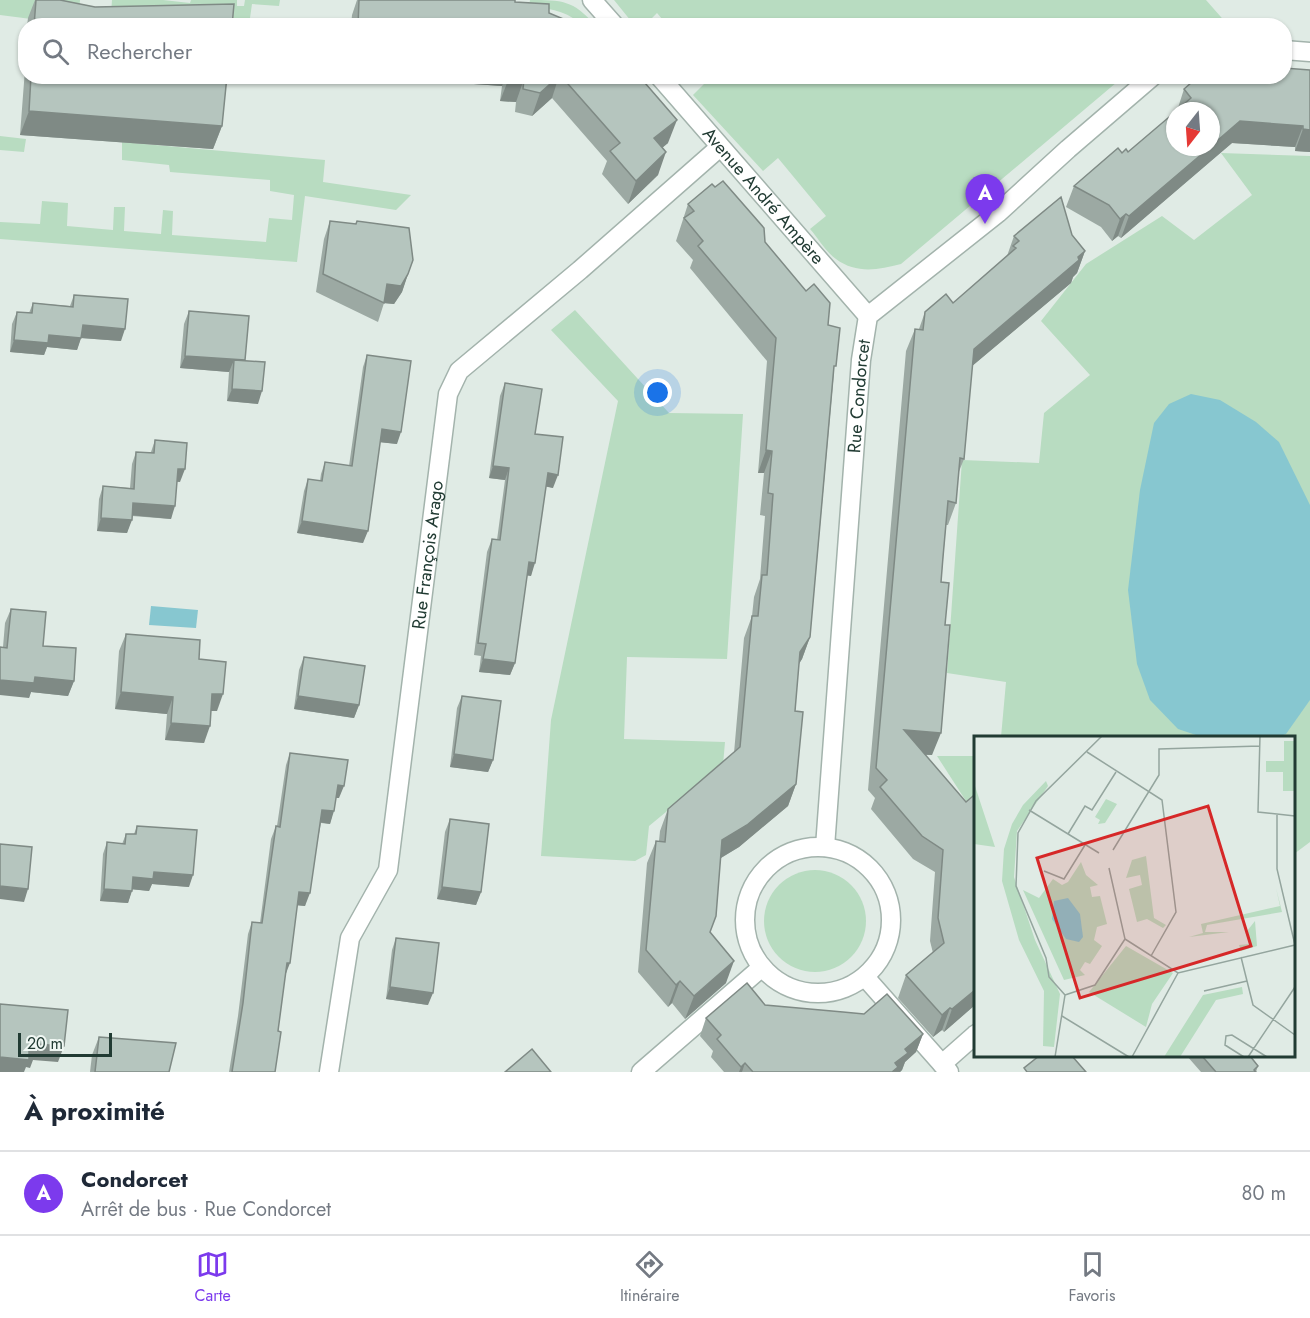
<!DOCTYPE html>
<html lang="fr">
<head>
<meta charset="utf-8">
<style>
  :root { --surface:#fff; --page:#f6f6f7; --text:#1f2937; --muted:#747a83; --line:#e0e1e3; --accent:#7c3aed }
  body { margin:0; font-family:Jost,sans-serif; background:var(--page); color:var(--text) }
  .compass { position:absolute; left:1166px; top:102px; width:54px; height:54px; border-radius:50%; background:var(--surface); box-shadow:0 2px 4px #0004; rotate:197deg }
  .scale { position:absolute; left:18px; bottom:15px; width:94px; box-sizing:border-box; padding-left:6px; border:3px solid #213b33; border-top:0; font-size:16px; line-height:21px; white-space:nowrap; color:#213b33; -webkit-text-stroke:4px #f0f7f3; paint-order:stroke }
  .you { position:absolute; left:658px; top:393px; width:21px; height:21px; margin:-15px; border:4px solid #fff; border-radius:50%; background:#1a73e8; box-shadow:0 0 0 9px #1a73e833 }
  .badge { display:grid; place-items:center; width:39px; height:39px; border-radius:50%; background:var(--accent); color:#fff; font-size:20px; font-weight:700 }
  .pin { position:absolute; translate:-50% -50px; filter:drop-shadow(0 2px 3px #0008) }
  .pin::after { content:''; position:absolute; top:32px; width:21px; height:18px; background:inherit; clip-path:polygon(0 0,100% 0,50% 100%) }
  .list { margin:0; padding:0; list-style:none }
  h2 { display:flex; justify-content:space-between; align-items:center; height:78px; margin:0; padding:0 24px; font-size:26px }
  h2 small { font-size:20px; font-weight:400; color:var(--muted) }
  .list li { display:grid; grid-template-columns:39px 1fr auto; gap:18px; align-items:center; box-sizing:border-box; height:84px; padding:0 24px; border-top:2px solid var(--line) }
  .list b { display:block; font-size:22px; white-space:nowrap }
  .list p { margin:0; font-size:20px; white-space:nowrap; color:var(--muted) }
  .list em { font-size:20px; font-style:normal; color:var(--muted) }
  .icon { flex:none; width:33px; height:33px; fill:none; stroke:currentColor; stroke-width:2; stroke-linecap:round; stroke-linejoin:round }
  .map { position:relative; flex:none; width:1310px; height:1072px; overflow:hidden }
  .search { position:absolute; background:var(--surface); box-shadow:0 2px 4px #0004; left:18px; right:18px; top:18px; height:66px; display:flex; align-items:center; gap:15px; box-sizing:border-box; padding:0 21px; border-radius:24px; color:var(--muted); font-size:22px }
  .sheet { height:162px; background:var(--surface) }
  nav { display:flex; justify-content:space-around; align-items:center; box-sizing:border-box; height:84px; border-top:2px solid var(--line); background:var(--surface); font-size:16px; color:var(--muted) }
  nav a { display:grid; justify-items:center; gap:3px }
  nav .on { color:var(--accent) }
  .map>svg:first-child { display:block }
  .green { fill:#b8dcc1 }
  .water { fill:#87c7d0 }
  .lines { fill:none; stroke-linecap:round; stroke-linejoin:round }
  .street-casing { stroke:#a3b3ac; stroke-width:21 }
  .street { stroke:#fff; stroke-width:18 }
  .wall { fill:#9ca9a3 }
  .shaded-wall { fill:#7f8a85 }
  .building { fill:#b5c5be; stroke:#7f8a85; stroke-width:1.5 }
  .labels { text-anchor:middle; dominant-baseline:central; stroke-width:4.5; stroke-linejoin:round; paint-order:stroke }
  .street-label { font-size:18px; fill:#213b33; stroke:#f0f7f3 }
  .inset-road { fill:none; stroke:#94a59e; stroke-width:1.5 }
  .view { fill:#d62828; fill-opacity:0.15; stroke:#d62828; stroke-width:3 }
  .inset-edge { fill:none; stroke:#213b33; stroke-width:3 }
</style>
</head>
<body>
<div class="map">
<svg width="1310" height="1072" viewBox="0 0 1310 1072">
  <rect width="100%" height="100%" fill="#e0ebe5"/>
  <g class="green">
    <path d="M0,0H80L78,25L0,15Z"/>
    <path d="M112,0H163L190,3L191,0H237V6H244L245,0H280L279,6L252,4L249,25L110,26Z"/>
    <path d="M530,0C562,0 573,0 595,25H582C567,11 550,8 529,7Z"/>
    <path d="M614,0H1206L1228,25L668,26L657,13L645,25L635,26Z"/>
    <path d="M712,76H1123V77L901,264C878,270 856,274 836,259C826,252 818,238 810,229L826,216L778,158L763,171L693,95Z"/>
    <path d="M0,136L26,139L24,152L0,150Z"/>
    <path d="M122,142L325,160L323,182L411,195L396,210L305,196L297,262L0,239V222L40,224L42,201L68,203L67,226L113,230L114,207H125L124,231L161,234L163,210L173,211L172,235L266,242L269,218L292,220L294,195L270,191V180L170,172L169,165L122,160Z"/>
    <path d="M1221,153L1310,156V842L1294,854V738L1001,737L1006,682L947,673L962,460L1039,463L1044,413L1090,375L1041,321L1086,264L1162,216L1194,240L1252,195Z"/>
    <path d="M575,310L669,413L743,414L727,659L627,657L624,739L725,742L723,765L649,826L646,855L635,861L541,856L551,720L618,401L551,330Z"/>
    <path d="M937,756H975V815Z"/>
    <circle cx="815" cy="921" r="51"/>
  </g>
  <g class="water">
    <path d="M1191,394L1220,400L1256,422L1279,442L1310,505V700L1286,734L1278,737H1202L1178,729L1150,700L1137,664L1128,590L1140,490L1154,423L1169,404Z"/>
    <path d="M151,606L198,610L196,628L149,625Z"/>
  </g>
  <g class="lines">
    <defs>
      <g id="street">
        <path d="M592,0L615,26"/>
        <path d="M1284,50L1310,52"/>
        <path id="s1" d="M659,76L868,316"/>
        <path id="s2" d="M825,847L861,360L868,316L998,213L1068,149L1153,76"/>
        <circle cx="818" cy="920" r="73"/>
        <path d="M865,977L949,1072"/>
        <path d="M942,1064L976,1034"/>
        <path id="s3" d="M329,1072L350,938L388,870L448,394L459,371L580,270L720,147"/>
        <path d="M641,1072L761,968"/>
      </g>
    </defs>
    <use href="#street" class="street-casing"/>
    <use href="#street" class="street"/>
  </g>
  <g class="wall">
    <path d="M35,0H60L95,7L232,26H27L28,18Z"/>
    <path d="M357,0H515V2L549,13L580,26H351L352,15Z"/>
    <path d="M26,56V76H227L222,126L213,149L20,135Z"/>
    <path d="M1310,70V152L1295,151V147L1232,143L1121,238L1118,236L1112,241L1101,227L1066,207L1074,186L1122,153L1128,152L1177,111L1184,89Z"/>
    <path d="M361,76H639L668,143L662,148L658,175L628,204L602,174L607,161L552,98L532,116L515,112L516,102L500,101L502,86Z"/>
    <path d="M688,204L765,242L828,325L834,372L810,637L802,659L799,664L795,711L796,784L788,806L739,847L721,858L710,932L726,983L685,1019L672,1003L668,1007L638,972L647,863L656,841H659L660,831L668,809L734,753L744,638L752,616L754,597L760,579L765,516L760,515L764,473H758L767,361L690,268L693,260L676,241Z"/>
    <path d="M330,221L356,224L357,221L408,274L402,292L394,304L384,303L378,322L316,292L324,239Z"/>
    <path d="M1072,235L1085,251L1077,273L1073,277L1071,283L972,366L964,459L958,474L956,503L948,525H946L941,582L932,755H925L966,802L975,799V1005L944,1032L942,1030L933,1037L898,998L906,975L933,953L930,941L935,872L913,859L871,809L875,798L868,790L906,351L915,329H919L925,312L953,303L1007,256L1014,236Z"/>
    <path d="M74,295L121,341L81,338L77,350L47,347L44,355L10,352L12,324L17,312L29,313L33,303L70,306Z"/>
    <path d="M189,311L245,361L258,404L227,401L229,372L180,368L184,324Z"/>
    <path d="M367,355L397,444L380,442L363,543L297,533L304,491L308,479L320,481L321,474L325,462L349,466L363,367Z"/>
    <path d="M505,383L535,434L553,488L546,486L531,576L527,575L515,663L510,675L479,672L481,656L474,655L487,552L492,539L497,540L505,480L489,478L500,396Z"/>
    <path d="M155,440L180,482H177L171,519L132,516L127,533L97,531L99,499L103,486L130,488L132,464L136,452H151Z"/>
    <path d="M11,609L74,681L68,696L31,692L29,698L3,647L5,623Z"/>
    <path d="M126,634L199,659L217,711H211L204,743L165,740L167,714L115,709L119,651Z"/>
    <path d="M304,657L359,705L354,718L294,709L299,670Z"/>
    <path d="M462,696L493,760L488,772L450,767L457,708Z"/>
    <path d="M290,753L339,798H336L330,824L321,823L305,906L297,905L285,976L278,1031L275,1072H229L238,1016L248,934L252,922L260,923L271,839L276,826H277L286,765Z"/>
    <path d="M450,819L481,892L476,905L437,899L445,832Z"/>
    <path d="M137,826L189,887L152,884L149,891L132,889L128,903L100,901L103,854L107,842L122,844L126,834H134Z"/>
    <path d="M396,938L428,1005L386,999L392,950Z"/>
    <path d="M765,1005L923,1034L916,1052L905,1062L902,1070L900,1072H724L711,1057L713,1051L700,1036L706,1018Z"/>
    <path d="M99,1037L169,1072H90L92,1055Z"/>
    <path d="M1187,1056H1250L1258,1066L1256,1072H1201Z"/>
  </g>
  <g class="shaded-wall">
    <path d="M361,76H505L502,86Z"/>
    <path d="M559,76L552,98L532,116L540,93Z"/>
    <path d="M509,78L524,79L516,102L500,101Z"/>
    <path d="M29,111L222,126L213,149L20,135Z"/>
    <path d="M677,120L668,143L646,161L654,138Z"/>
    <path d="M1240,121L1303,126L1295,147L1232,143L1121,238L1129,216Z"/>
    <path d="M1303,129L1310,130V152L1295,151Z"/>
    <path d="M666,152L658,175L628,204L636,181Z"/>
    <path d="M1126,214L1118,236L1112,241L1120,219Z"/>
    <path d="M1085,251L1077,273L1073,277L1071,283L965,372L974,349Z"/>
    <path d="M408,274L402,292L394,304L383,303L387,284Z"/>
    <path d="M83,325L125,329L121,341L81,338L77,350L47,347L44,355L10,352L14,340L49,335Z"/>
    <path d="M185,356L245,360H234L229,372L180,368Z"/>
    <path d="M232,389L262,391L258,404L227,401Z"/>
    <path d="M382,429L401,432L397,444L378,442Z"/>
    <path d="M766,450L772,451L764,473H758Z"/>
    <path d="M493,466L509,468L505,480L489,478Z"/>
    <path d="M178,469H185L180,482L174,481Z"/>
    <path d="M548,473L558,475L553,488L543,486Z"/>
    <path d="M133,503L175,506L171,519L129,515Z"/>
    <path d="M101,518L132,520L127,533L97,531Z"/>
    <path d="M302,521L368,531L363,543L297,533Z"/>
    <path d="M529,562L535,563L531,576L524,575Z"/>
    <path d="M810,637L802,659L792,674L800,652Z"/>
    <path d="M483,659L515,663L510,675L479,672Z"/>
    <path d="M35,677L74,681L68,696L31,692L29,698L0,695V680Z"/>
    <path d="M121,692L173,697L167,714L115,709Z"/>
    <path d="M212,694H223L217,711H206Z"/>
    <path d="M298,696L359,705L354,718L294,709Z"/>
    <path d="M171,723L210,726L204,743L165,740Z"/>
    <path d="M904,730L941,733L932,755L896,753Z"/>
    <path d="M454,754L493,760L488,772L450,767Z"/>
    <path d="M796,784L788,806L739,847L714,862L722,840Z"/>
    <path d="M338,785L344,786L339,798H333Z"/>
    <path d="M322,810L334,811L330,824L318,822Z"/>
    <path d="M154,872L193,875L189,887L152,884L149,891L129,889L133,877Z"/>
    <path d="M0,886L28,889L24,902L0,899Z"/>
    <path d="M442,887L481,892L476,905L437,899Z"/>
    <path d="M104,889L132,891L128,903L100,901Z"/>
    <path d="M299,892L310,893L305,906L294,905Z"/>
    <path d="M734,961L726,983L685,1019L694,996Z"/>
    <path d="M287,963H290L285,976Z"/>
    <path d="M680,981L672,1003L668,1007L676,985Z"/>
    <path d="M390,987L433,993L428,1005L386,999Z"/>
    <path d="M975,990V1005L944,1032L952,1009Z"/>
    <path d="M950,1008L942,1030L933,1037L942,1015Z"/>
    <path d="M923,1034L916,1052L905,1062L902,1070L900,1072H892L895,1063L905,1049Z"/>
    <path d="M36,1044L64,1046L58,1062L33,1060L30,1068L26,1067L24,1072H0V1057L29,1051Z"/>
    <path d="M745,1063L742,1072H739L741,1067Z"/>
  </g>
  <g class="building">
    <path d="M36,0H60L95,7L234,4L232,26H34Z"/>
    <path d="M359,0H515V2L549,4V13L580,26H358Z"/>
    <path d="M1284,68L1310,70V130L1303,129V126L1240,121L1211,146V111H1176L1191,98L1184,89L1199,76H1284Z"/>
    <path d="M31,76H227L222,126L29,111Z"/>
    <path d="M509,76H559L540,93L523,89L524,79L509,78Z"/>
    <path d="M561,76H639L677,120L654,138L666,152L636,181L610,151L620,143Z"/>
    <path d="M1175,112V147H1210L1129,216L1126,214L1120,219L1109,205L1074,186L1118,148L1122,153L1126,149L1128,152Z"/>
    <path d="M723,181L764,228L765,242L806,291L814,284L830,303L828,325L840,328L836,366H834L810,637L800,652L795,711L803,712L796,784L747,825L722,840L716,916L710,932L734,961L694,996L680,981L676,985L646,950L656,841L665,842L668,809L740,747L752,616H758L762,575H767L773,494L768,493L772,451L766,450L776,338L698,246L703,241L684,218L694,211L688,204L712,184L715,187Z"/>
    <path d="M1061,197L1072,235L1085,251L1078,257L1079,260L974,349L964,459L960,458L956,503L948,501L943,557L941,582L949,583L945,625H950L941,733L904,730L966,802L973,796L975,799V990L952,1009L950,1008L942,1015L906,975L944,943L938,918L943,850L922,836L880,787L887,780L876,768L915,329L923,330L925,312L946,294L953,303L1016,248L1013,246L1019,241L1014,236Z"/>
    <path d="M330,221L356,224L357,221L409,228L413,260L408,274L401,286L387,284L384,303L323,274Z"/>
    <path d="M74,295L128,299L125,329L83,325L81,338L49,335L48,343L14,340L17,312L32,313L33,303L73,307Z"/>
    <path d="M189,311L249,316L245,360L185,356Z"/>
    <path d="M367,355L411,361L401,432L382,429L368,531L302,521L308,479L322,481L325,462L352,466Z"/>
    <path d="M234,360L265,362L262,391L232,389Z"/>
    <path d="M505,383L542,389L535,434L563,437L558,475L548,473L535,563L529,562L515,663L483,659L486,644L478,643L492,539L500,540L509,468L493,466Z"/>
    <path d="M155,440L187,443L185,469H178L175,506L133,503L132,520L101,518L103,486L134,489L136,452L154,453Z"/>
    <path d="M11,609L46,612L43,646L76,648L74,681L35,677L34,683L0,680V647L7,648Z"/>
    <path d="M126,634L200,640L199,659L226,662L223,694H212L210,726L171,723L173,697L121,692Z"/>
    <path d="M304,657L365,666L359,705L298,696Z"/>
    <path d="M462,696L501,701L493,760L454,754Z"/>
    <path d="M290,753L348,760L344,786L338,785L334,811L322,810L310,893L299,892L290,963H287L278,1031L281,1032L275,1072H232L243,1003L252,922L262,923L276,826L280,827Z"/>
    <path d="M450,819L489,824L481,892L442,887Z"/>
    <path d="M137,826L197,830L193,875L154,872L153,879L133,877L132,891L104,889L107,842L125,844L126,834H136Z"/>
    <path d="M0,844L32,847L28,889L0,886Z"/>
    <path d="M396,938L439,943L433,993L390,987Z"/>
    <path d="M747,983L765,1005L843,1012L864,1014L887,994L923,1034L905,1049L908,1053L895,1063L898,1067L892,1072H753L745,1063L741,1067L717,1039L721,1035L706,1018Z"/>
    <path d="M0,1004L68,1010L64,1046L36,1044V1052L29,1051V1060L0,1057Z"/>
    <path d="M99,1037L176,1043L169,1072H95Z"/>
    <path d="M532,1049L551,1072H505Z"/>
    <path d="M1039,1056H1072L1086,1072H1027L1024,1068Z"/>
    <path d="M1202,1056H1250L1258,1066L1254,1070L1256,1072H1216Z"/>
  </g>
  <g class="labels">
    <g class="street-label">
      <text stroke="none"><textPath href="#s1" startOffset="159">Avenue André Ampère</textPath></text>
      <text stroke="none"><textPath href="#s2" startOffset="452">Rue Condorcet</textPath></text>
      <text stroke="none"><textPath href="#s3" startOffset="531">Rue François Arago</textPath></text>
    </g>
  </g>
  <g transform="translate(974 736)">
    <rect width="321" height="321" fill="#e0ebe5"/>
    <path d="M310,5H321V55H309V36H292V25H310ZM72,45L74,50L43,95L40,141L61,204L86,258L80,311L69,310L70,255L45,204L28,145L30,113L38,88L49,69ZM0,47L21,111L0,108ZM132,63L143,68L131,87L124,88L126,84L121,81ZM172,120L180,182L192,189L189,192L173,183L163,186L155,153L168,149L166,139L152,142L158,124ZM107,126L112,139L124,149L116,151L118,161L126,160L133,188L123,191L120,204L128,210L116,228L111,226L106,234L111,239L90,244L49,154L65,162L79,143L88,149L94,146ZM302,152L308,176L233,189L231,196H255L215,201L229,197L227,188L306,170ZM281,185L283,210L267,215L265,209L276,208L273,195ZM152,210L199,237L178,268L172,291L115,256ZM268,251L269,258L242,264L206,321H190L229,259Z" fill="#b8dcc1"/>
    <path d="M94,162L106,178L109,201L105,206L92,203L78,183L80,165Z" fill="#87c7d0"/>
    <path class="inset-road" d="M286,0L284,76L321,80M113,16L188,64L202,176L177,220M55,74L125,117M303,79V133L321,209M94,98L111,70L118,74L142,36M139,114L185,39V13L286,10M70,135L90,143L111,109M151,203L204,237L321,209M267,221L279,269L321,299M230,255L273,245M91,259L121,249L151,203L135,132M88,280L155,321M81,321L91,259L75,241L72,222L42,150L44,97L62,65L128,0M158,321L204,237M270,321L251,309L252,300L258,299L293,321M274,321L321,251"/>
    <path class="view" d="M234,70L277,210L106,262L63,122Z"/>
    <rect width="321" height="321" class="inset-edge"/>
  </g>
</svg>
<svg class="compass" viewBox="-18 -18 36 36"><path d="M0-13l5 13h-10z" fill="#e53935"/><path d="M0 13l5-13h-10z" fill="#747a83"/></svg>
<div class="scale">20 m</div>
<div class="you"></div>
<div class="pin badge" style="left:985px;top:224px">A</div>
<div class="search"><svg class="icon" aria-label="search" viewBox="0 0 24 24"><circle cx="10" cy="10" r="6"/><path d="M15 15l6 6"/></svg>Rechercher</div>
</div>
<section class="sheet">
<h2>À proximité<small></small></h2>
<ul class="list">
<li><span class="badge">A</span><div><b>Condorcet</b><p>Arrêt de bus · Rue Condorcet</p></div><em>80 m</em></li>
</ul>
</section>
<nav>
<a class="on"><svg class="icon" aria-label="map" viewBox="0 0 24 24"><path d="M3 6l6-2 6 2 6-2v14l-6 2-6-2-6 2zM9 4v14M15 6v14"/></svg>Carte</a>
<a><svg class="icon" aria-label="directions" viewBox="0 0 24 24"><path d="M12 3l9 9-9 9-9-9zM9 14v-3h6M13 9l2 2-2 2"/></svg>Itinéraire</a>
<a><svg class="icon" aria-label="saved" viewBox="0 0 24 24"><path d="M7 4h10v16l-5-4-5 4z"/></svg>Favoris</a>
</nav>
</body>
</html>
